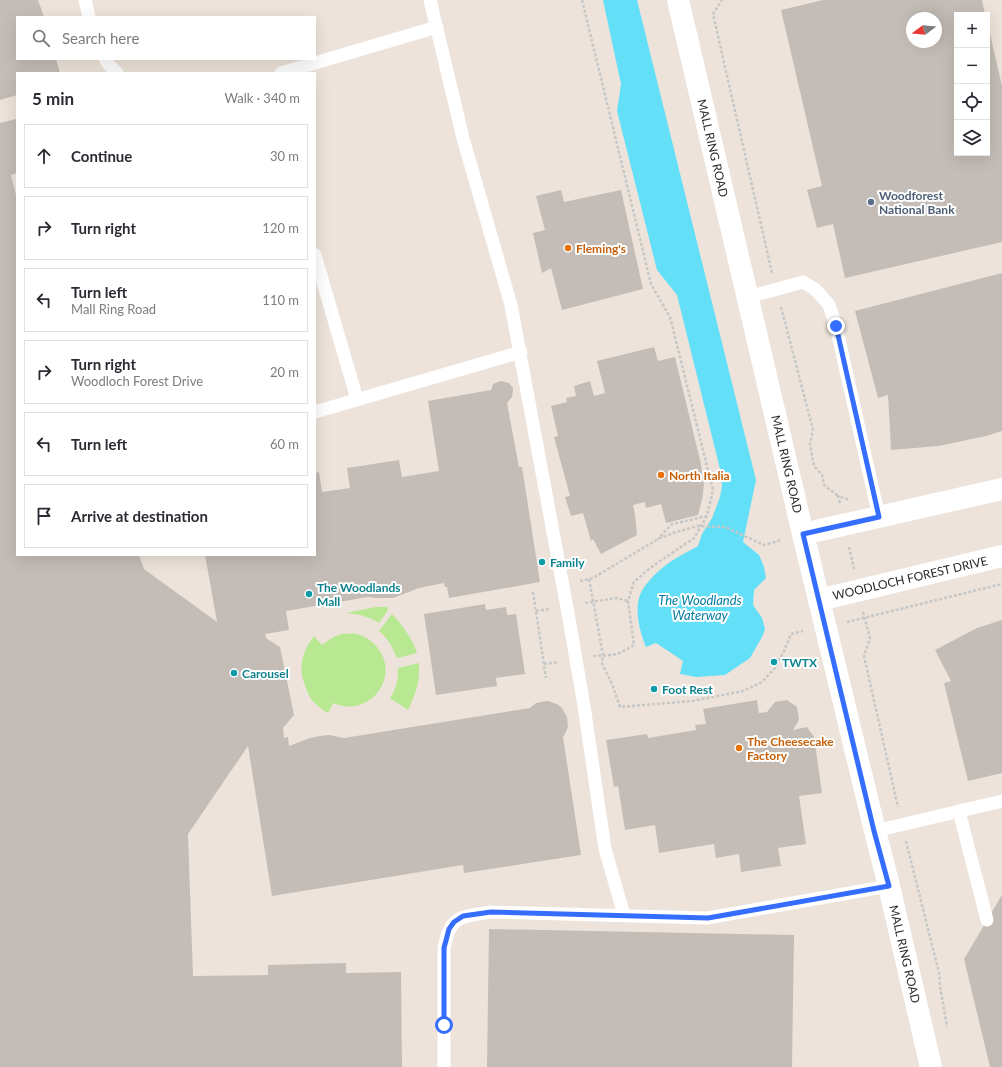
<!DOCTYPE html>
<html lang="en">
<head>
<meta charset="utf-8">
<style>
  :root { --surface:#fff; --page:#f7f7f7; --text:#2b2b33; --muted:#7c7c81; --line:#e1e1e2 }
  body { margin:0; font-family:Lato,sans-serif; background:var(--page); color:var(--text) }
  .controls { position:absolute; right:12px; top:12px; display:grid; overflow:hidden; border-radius:0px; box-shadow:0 4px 16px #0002 }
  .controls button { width:36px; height:36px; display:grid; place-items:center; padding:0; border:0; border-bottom:1px solid var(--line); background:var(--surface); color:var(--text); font:20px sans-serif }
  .compass { position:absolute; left:906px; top:12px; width:36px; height:36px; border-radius:50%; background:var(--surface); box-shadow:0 4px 16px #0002; rotate:254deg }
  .stop { position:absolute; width:12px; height:12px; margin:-9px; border:3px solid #356eff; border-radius:50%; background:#fff }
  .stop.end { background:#356eff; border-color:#fff; box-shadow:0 1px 4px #0008 }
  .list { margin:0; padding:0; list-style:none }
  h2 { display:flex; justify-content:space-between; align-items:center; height:52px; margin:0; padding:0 16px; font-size:17px }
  h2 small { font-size:13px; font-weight:400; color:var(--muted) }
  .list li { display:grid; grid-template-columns:26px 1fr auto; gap:12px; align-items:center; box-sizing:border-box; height:64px; margin:0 8px 8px; padding:0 8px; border:1px solid var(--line); border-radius:0px }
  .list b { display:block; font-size:15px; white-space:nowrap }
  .list p { margin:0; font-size:13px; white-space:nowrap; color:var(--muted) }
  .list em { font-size:13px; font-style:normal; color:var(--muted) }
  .icon { flex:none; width:22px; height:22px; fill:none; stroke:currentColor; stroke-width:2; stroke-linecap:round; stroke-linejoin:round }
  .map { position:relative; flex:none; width:1002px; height:1067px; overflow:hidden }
  .search { position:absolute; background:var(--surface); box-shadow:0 4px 16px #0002; left:16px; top:16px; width:300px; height:44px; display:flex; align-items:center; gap:10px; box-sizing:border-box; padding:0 14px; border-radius:0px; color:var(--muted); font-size:15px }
  .panel { position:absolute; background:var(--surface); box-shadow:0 4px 16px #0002; left:16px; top:72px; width:300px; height:484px; border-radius:0px }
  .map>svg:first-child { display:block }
  .green { fill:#b8e892 }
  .water { fill:#64dff8 }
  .building { fill:#c4bdb7; fill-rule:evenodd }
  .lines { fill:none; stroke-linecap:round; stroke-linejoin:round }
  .path { stroke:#c7c7c7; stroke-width:2.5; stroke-dasharray:3 2; stroke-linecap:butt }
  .lane { stroke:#fff; stroke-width:13 }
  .secondary { stroke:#fff; stroke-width:22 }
  .route { stroke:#356eff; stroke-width:5 }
  .service-dot { fill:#5c6f8a; stroke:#fff; stroke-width:1.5 }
  .food-dot { fill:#e8710a; stroke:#fff; stroke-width:1.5 }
  .culture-dot { fill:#0f9aa8; stroke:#fff; stroke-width:1.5 }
  .labels { text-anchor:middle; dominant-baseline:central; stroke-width:4; stroke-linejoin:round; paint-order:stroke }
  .street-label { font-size:12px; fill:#292929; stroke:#fff }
  .service-label { font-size:12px; font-weight:bold; fill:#4e5e75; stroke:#fff; text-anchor:start }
  .food-label { font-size:12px; font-weight:bold; fill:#c56008; stroke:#fff; text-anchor:start }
  .culture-label { font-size:12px; font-weight:bold; fill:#0d838f; stroke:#fff; text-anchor:start }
  .water-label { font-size:13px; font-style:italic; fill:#037ca4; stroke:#fff }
</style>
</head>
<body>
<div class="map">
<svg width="1002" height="1067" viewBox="0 0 1002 1067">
  <rect width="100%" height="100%" fill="#ede3da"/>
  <g class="green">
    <path d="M376,607H387L388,610L379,623C368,616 358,614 346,613Z"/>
    <path d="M392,614C403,626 412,638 417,653L397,658C392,646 389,640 379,631Z"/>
    <path d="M341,634C346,634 352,633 357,634C365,636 372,641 377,647C402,678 368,719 333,703L328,713C324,711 321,709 318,706C312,702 308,695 306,688C298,669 301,653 314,636L322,645L332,638Z"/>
    <path d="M419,663C420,683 416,693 408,710L390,698C397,688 398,679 398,668Z"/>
  </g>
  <path class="water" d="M603,0H637L756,480L743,542L759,555L764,567L766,578L754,590L753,605L762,618L765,629L762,637L750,658L725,675L696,677L680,674L683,661L656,643L646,647C640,633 634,610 640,595C644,585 653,576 661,569C672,559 686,553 698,546L702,534L712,518L720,497L722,486L721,473L677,295L657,270L617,111L621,84Z"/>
  <g class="building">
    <path d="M0,0H38L44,17H17V59H56L60,73H17V95L0,100Z"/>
    <path d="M823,0H982L985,15H957V153H987L988,25L1002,86V242L845,278L833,224L817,228L807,190L822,186L781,10ZM912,18H936V42H912Z"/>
    <path d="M16,119L17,122V173L11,175L17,199V555H139L144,569L217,622L205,555H315V473L319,472L322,492L350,488L347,468L399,460L402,477L439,471L428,401L491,390L493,384L501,381L509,383L513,388V391L512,397L507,403L519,467H522L540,582L449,598L447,587H445L444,583L419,588L409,592L393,598H375L368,597L286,611L289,630L265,634L266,638L280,647L294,715L283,728L284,738L288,737L289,746L310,738L320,736L329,735L344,738L530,708L536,703L541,702L548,701L557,704L562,708L567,717L568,726L567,730L563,737L581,855L464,873L463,865L272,896L248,746L188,834L193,976L268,975V965L346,963V973L401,972L402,1067H0V123Z"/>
    <path d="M561,190L564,202L621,190L643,289L562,310L551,268L542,273L533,233L545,230L536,196Z"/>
    <path d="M1002,273V431L986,436L939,446L891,450L888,395L878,398L855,311Z"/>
    <path d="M654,347L658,361L675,357L701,464L704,485L702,500L698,515L666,523L661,504L646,508L645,502L633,505L635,514L637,535L601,554L593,539L591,541L583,513L571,516L565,497L570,496L554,437L558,436L551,406L567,402L566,398L576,396L574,386L590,381L594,396L605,393L597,361Z"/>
    <path d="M485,604L486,610L506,607L507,615L516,614L525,674L496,678L497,686L436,695L424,614Z"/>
    <path d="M1002,620V773L968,781L944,683L951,681L935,650L977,628Z"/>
    <path d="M757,700L759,713L767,712L775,702L787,700L797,707L799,720L793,730L807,727L814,737L822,793L799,796L806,844L778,848L781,866L741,872L739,854L716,858L714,844L659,853L655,825L625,830L618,786L614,787L606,740L647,734L648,738L696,730L695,725L706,724L703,709Z"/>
    <path d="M1002,895V1067H990L964,959Z"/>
    <path d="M489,929L794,935L792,1067H487Z"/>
  </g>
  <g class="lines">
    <g class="path">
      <path d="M582,0L651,284L670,317L713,490L707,516L672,524L658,539"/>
      <path d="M723,0H722L713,14L772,273"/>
      <path d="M781,307L813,430L810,444L814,466L822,475L824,485L838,496"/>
      <path d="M840,503L838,496L850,500"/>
      <path d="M849,547L854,569"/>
      <path d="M589,579L603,655L602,663L612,684L620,707L692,701L743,691L762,682L775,668L784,651L791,634L803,631"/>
      <path d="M580,581L593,578L658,539L676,532L698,526L725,527L764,545L781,540"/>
      <path d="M533,592L546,678"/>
      <path d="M585,603L616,598L628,601"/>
      <path d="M536,611L549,609"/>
      <path d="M863,612L870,638L864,656L898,807"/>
      <path d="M847,622L1002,584"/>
      <path d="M593,656C599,655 604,656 610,655C619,655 627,649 634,645L628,601L634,582L650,568L694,538L707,516"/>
      <path d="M544,664L559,662"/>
      <path d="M906,841L939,973L940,986L947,1027"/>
    </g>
    <g class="lane">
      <path d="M85,0L89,17"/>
      <path d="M430,0L463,138L511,305L568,613L584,706L605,849L624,915"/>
      <path d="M105,59L109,65L117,73"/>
      <path d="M281,73L437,27"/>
      <path d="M315,255L357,399"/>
      <path d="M748,297L803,282L815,289L829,305L836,326L879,517"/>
      <path d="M315,412L521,352"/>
      <path d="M959,811L987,920"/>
      <path d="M875,831L1002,801"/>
      <path d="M444,1067V948C450,915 461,917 491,912L707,918L889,886"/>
    </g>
    <g class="secondary">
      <path d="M678,0L803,534L875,831L889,886L931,1067"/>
      <path d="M803,534L1002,489"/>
      <path d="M819,600L1002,556"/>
    </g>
  </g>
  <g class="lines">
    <path class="route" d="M444,1025V948L449,929L454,922L463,916L491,912L708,918L889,886L874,831L803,534L879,517L836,326"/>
  </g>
  <circle class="service-dot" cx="871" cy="202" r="4"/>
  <g class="food-dot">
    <circle cx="568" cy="248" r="4"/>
    <circle cx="661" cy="475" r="4"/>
    <circle cx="739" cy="748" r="4"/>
  </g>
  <g class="culture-dot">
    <circle cx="542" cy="562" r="4"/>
    <circle cx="309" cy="594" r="4"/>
    <circle cx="774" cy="662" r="4"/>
    <circle cx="234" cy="673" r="4"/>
    <circle cx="654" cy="689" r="4"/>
  </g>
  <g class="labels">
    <g class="street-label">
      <text transform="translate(713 148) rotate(77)">MALL RING ROAD</text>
      <text transform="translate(787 464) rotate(77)">MALL RING ROAD</text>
      <text transform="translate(910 578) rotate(-13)">WOODLOCH FOREST DRIVE</text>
      <text transform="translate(905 954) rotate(77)">MALL RING ROAD</text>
    </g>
    <g class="service-label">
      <text x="879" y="195">Woodforest<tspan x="879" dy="14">National Bank</tspan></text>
    </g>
    <g class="food-label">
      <text x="576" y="248">Fleming's</text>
      <text x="669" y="475">North Italia</text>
      <text x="747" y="741">The Cheesecake<tspan x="747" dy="14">Factory</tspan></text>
    </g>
    <g class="culture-label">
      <text x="550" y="562">Family</text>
      <text x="317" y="587">The Woodlands<tspan x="317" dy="14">Mall</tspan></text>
      <text x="782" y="662">TWTX</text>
      <text x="242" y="673">Carousel</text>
      <text x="662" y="689">Foot Rest</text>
    </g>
    <g class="water-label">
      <text x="700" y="600">The Woodlands<tspan x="700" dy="15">Waterway</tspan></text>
    </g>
  </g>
</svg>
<div class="controls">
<button>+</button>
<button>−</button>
<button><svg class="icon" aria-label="locate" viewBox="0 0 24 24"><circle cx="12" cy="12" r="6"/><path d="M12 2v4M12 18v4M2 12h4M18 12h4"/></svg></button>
<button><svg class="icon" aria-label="layers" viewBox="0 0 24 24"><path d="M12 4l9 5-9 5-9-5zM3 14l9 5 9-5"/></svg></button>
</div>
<svg class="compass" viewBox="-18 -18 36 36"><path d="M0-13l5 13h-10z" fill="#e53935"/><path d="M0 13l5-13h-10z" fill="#7c7c81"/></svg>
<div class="stop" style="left:444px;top:1025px"></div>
<div class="stop end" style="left:836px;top:326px"></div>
<div class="search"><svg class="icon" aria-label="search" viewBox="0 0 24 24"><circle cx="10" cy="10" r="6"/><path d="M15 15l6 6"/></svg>Search here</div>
<section class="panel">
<h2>5 min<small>Walk · 340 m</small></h2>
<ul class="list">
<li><svg class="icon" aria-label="ahead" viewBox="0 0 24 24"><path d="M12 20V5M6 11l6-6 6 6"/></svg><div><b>Continue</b></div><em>30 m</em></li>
<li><svg class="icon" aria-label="right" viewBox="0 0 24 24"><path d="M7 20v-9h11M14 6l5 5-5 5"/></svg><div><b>Turn right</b></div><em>120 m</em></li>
<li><svg class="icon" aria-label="left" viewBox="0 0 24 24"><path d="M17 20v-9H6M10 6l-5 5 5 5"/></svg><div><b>Turn left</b><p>Mall Ring Road</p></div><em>110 m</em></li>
<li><svg class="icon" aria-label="right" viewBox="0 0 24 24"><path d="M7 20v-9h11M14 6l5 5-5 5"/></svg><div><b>Turn right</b><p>Woodloch Forest Drive</p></div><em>20 m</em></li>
<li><svg class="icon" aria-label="left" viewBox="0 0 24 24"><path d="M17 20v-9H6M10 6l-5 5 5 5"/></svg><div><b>Turn left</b></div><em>60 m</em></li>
<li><svg class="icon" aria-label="arrive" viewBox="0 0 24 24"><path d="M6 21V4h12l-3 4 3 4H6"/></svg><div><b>Arrive at destination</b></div></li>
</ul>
</section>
</div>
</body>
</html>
